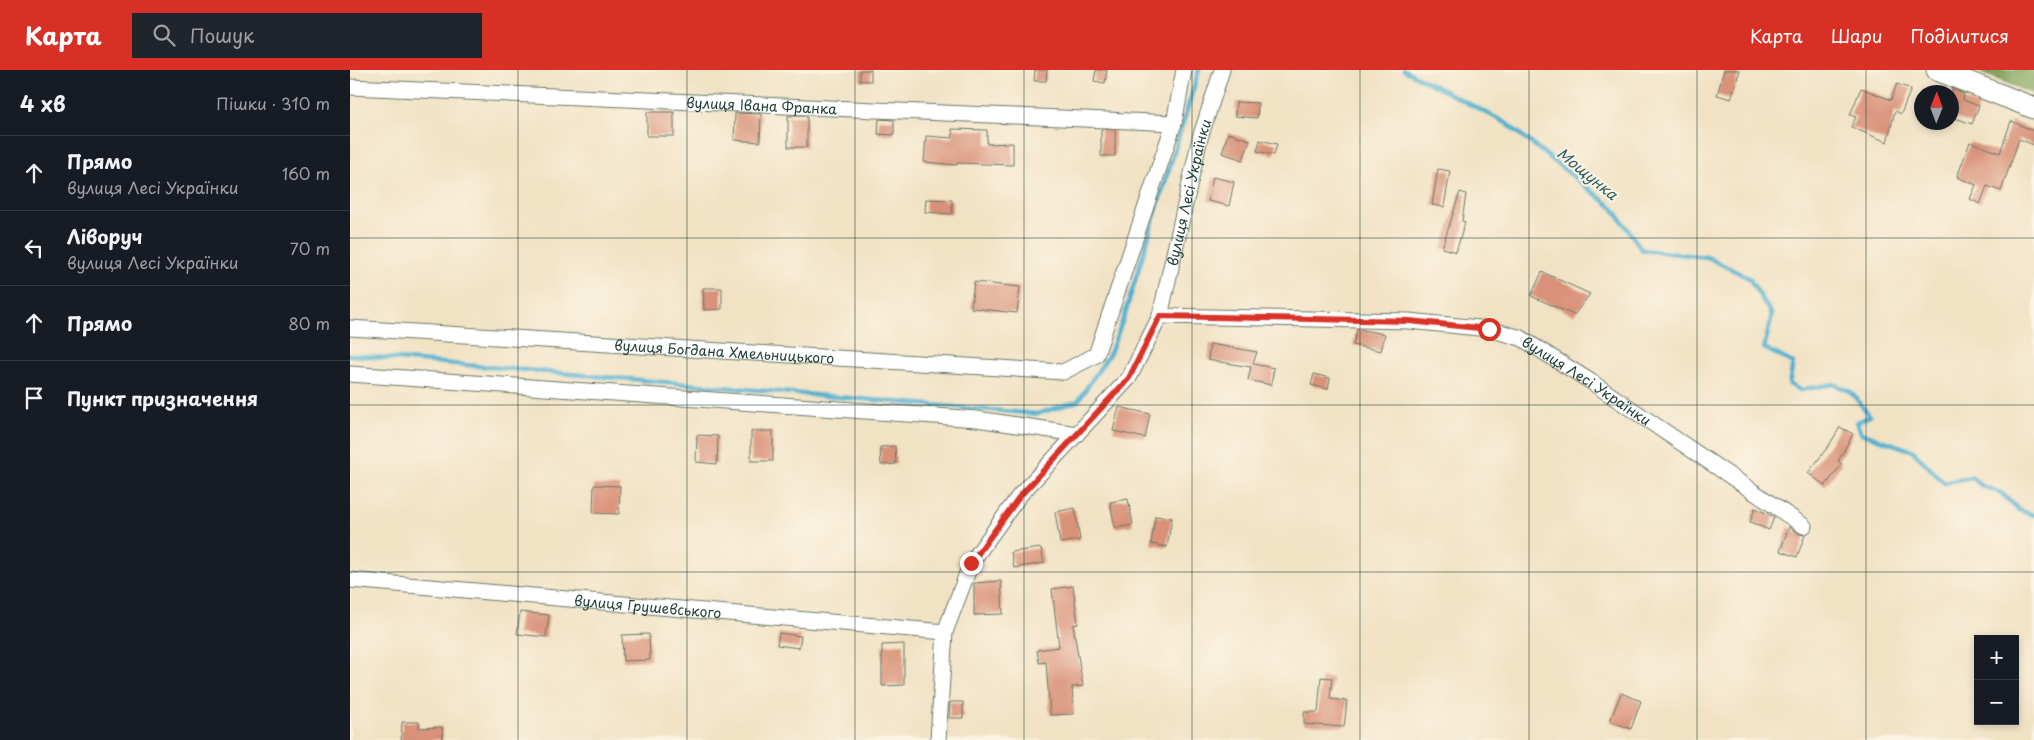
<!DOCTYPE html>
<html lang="uk">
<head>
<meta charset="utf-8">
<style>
  :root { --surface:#171b24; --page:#20242c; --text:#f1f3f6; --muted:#9ea1a6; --line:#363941; --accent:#d93025 }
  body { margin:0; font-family:"Playpen Sans",sans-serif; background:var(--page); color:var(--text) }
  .controls { position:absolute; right:15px; bottom:15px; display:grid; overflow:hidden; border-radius:0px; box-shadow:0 2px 8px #0003 }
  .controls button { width:45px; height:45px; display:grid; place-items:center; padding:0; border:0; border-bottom:1px solid var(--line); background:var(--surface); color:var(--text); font:25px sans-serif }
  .compass { position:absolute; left:1564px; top:15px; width:45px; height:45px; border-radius:50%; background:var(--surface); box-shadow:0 2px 8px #0003; rotate:1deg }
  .stop { position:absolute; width:15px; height:15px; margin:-11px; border:4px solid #d93025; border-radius:50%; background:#fff }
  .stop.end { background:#d93025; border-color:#fff; box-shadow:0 1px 5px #0008 }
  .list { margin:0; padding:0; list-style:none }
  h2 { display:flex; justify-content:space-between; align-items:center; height:65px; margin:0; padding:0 20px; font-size:21px }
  h2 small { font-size:16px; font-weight:400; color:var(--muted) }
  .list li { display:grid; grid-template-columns:32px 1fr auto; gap:15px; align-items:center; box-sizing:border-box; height:75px; padding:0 20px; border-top:1px solid var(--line) }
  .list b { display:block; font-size:19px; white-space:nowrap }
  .list p { margin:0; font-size:16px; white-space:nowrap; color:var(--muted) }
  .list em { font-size:16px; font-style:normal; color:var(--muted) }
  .icon { flex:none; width:28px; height:28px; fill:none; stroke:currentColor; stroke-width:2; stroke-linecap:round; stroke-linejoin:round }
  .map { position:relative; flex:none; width:1684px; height:670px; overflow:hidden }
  header { display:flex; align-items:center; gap:30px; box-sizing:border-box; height:70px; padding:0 25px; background:var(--accent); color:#fff }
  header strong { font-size:24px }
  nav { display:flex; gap:28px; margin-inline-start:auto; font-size:18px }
  .search { width:350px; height:45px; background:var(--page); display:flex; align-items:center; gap:12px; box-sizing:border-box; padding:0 18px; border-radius:0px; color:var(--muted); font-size:19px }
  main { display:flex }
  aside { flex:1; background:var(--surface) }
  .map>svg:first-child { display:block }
  .forest { fill:#84a55a; stroke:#527147 }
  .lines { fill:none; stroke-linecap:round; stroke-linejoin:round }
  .stream { stroke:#51b0d0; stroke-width:4.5 }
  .building { fill:#d99279 }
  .street-casing { stroke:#687766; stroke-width:17 }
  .secondary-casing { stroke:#687766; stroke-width:23 }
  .street { stroke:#fff; stroke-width:15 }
  .secondary { stroke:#fff; stroke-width:21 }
  .route { stroke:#d93025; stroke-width:6 }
  .grid { fill:none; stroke:#1f3d34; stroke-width:1; stroke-opacity:0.55 }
  .labels { text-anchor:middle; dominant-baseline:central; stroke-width:4; stroke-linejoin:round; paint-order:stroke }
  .street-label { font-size:14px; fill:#1f3d34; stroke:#fcf5e5 }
  .water-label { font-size:15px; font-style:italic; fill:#2e6063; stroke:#fcf5e5 }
</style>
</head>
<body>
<header>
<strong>Карта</strong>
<div class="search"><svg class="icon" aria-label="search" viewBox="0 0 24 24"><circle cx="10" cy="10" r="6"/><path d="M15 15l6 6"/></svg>Пошук</div>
<nav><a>Карта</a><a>Шари</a><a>Поділитися</a></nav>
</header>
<main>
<aside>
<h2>4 хв<small>Пішки · 310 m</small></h2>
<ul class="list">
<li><svg class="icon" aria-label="ahead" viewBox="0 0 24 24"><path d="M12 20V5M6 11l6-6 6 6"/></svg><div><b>Прямо</b><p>вулиця Лесі Українки</p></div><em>160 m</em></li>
<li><svg class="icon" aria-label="left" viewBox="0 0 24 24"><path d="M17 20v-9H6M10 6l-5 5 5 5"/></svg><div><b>Ліворуч</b><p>вулиця Лесі Українки</p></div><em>70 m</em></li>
<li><svg class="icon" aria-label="ahead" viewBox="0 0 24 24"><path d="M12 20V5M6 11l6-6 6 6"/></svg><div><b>Прямо</b></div><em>80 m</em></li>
<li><svg class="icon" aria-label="arrive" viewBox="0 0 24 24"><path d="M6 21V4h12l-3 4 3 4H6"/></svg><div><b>Пункт призначення</b></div></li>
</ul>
</aside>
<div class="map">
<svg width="1684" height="670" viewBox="0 0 1684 670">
  <rect width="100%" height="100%" fill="#fcf5e5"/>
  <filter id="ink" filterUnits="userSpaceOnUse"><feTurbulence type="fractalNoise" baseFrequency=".02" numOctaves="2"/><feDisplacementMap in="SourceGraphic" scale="10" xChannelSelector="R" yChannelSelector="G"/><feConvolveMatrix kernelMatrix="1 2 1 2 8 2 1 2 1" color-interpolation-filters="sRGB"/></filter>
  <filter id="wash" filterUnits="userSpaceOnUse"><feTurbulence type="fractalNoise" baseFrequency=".0096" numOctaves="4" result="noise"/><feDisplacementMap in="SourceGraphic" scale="20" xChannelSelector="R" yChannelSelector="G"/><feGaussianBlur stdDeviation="1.12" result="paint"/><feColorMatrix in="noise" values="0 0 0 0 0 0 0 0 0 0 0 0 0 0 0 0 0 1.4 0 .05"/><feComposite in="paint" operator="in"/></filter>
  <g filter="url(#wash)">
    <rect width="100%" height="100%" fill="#f1e2c4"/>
    <path class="forest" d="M1625,0H1684V24Z"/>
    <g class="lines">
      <g class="stream">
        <path d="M1054,0L1156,53L1263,138L1292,180L1357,187L1399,208L1422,245L1414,278L1443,293L1439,314L1450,320L1484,314L1501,322L1520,346L1507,352L1511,363L1563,381L1594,413L1621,407L1632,416L1651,423L1669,440L1684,445"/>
        <path d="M0,285L687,344L728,331L760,283L774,247L849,0"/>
      </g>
    </g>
    <g id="blocks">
      <g class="building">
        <rect x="510" y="0" width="11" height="11"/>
        <path d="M685,0H697L696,11H684Z"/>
        <path d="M746,0H757L755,13L744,11Z"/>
        <path d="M1374,0H1390L1381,29L1367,25Z"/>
        <path d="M1547,14L1561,19L1551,44L1545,41L1537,72L1501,57L1506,47L1500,45L1511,18L1541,30Z"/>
        <path d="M1602,19L1614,24L1613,30L1629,36L1622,54L1602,47Z"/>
        <path d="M886,32L908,33L907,48L885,46Z"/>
        <rect x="297" y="42" width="27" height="24"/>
        <path d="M385,43L411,44L410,72L384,70Z"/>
        <rect x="438" y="46" width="19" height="31"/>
        <path d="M529,49L544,50V65L528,64Z"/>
        <path d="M1661,51L1684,61V75L1669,69L1651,121L1637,116L1630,134L1620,129L1626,115L1607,107L1620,72L1650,83Z"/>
        <path d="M602,59L637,60V74L663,73V95L607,93V95L574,92L576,66L603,68Z"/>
        <path d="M751,59L765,60V86H751Z"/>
        <path d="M878,63L900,70L893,90L872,83Z"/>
        <path d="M910,70L927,74L924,85L907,81Z"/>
        <path d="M1088,99L1100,101L1094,137L1082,135Z"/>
        <path d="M863,107L884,112L879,136L858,131Z"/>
        <path d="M1110,122L1116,124L1112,151L1115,152L1106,182L1092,178Z"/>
        <path d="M576,129L602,130V144L575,142Z"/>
        <path d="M1192,202L1240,224L1224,245L1181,226Z"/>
        <path d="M624,212L670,217L667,243L621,238Z"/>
        <path d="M353,218H372V239L354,240Z"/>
        <path d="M1007,259L1035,264L1031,281L1003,275Z"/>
        <path d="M860,274L907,282L903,294L924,298L921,315L898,310L901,297L858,290Z"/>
        <path d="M964,304L980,308L978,319L961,315Z"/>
        <path d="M769,337L800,344L795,368L763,361Z"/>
        <path d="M1490,357L1503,364L1488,391L1492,394L1475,416L1458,403L1480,374Z"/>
        <rect x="401" y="361" width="22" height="30"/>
        <path d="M347,365L368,366L367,394L346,392Z"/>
        <path d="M545,376L546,394L531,395L530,377Z"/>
        <path d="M244,415L270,416L269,444L243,443Z"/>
        <path d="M778,429L783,455L765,458L760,432Z"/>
        <path d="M725,438L730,470L710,473L705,442Z"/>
        <path d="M1405,438L1424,447L1419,460L1400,452Z"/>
        <path d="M805,446L822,448L817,477L801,474Z"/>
        <path d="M1439,457L1449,464L1455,465L1447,487L1430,481Z"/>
        <path d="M691,478L694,493L664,498L661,482Z"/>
        <path d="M651,511L653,544L624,545V513Z"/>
        <path d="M723,516L728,554L723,555L733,616L722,617L724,644L700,645L696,592L689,593L687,580L709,577L702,519Z"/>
        <path d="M170,542L199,545L196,567L167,564Z"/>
        <path d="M429,563L451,566L449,578L427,575Z"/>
        <path d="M299,564L300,590L273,591L272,565Z"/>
        <path d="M554,574V615L532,616V575Z"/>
        <path d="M971,607L982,608L980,629L997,631L994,657L954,654V642H968Z"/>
        <path d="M1271,623L1291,631L1281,659L1260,651Z"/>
        <path d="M600,632H613V648H599Z"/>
        <path d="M52,652H69V658L92,657L93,670H51Z"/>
      </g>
    </g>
  </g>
  <g filter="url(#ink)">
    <use href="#blocks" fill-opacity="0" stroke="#687766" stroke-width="1"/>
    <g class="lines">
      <defs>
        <g id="street">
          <path id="s1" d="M0,17L824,53"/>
          <path id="s2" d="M810,246L1059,251L1139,259L1171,268L1240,311L1454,456"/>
          <path id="s3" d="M0,258L713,302L746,285L824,53L834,0"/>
          <path d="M0,304L627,349L727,364"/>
          <path id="s4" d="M0,510L595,562"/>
          <path id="s5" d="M588,670L595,562L621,493L669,426L779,308L810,246L850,68L872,0"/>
        </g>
        <path id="secondary" d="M1587,0L1684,38"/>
      </defs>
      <use href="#street" class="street-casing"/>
      <use href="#secondary" class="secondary-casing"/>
      <use href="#street" class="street"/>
      <use href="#secondary" class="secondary"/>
    </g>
  </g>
  <g class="lines" filter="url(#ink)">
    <path class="route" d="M621,493L670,426L779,308L810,246L1059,251L1139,259"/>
  </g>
  <path class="grid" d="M168,0V670M337,0V670M505,0V670M674,0V670M842,0V670M1010,0V670M1179,0V670M1347,0V670M1516,0V670M0,168H1684M0,335H1684M0,502H1684"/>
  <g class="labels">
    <g class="street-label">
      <text stroke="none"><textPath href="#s1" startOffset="412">вулиця Івана Франка</textPath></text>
      <text stroke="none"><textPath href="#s5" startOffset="622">вулиця Лесі Українки</textPath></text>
      <text stroke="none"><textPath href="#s3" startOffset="375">вулиця Богдана Хмельницького</textPath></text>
      <text stroke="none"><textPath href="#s2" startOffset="441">вулиця Лесі Українки</textPath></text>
      <text stroke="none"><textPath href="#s4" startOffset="299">вулиця Грушевського</textPath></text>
    </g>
    <g class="water-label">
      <text transform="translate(1238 103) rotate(39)">Мощунка</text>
    </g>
  </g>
</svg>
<div class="controls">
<button>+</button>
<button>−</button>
</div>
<svg class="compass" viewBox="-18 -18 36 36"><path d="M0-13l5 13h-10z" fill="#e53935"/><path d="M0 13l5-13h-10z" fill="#9ea1a6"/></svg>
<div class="stop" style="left:1139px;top:259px"></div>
<div class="stop end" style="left:621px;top:493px"></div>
</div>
</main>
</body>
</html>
